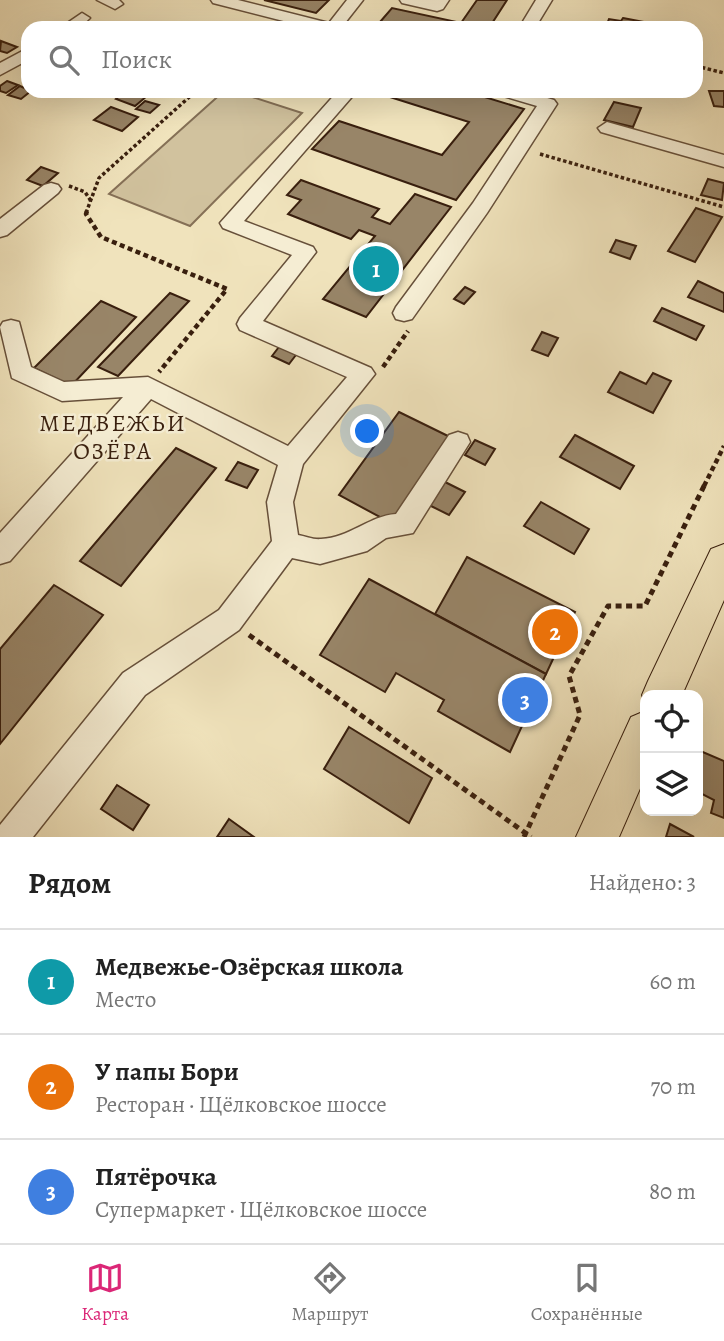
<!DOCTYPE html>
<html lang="ru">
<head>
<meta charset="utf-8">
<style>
  :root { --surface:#fff; --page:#f2f2f2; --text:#222; --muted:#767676; --line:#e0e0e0; --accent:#db2777 }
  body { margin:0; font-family:Alegreya,serif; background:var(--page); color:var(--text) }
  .controls { position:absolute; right:21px; bottom:21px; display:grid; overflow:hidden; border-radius:14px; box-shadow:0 7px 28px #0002 }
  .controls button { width:63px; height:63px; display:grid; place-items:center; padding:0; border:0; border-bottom:2px solid var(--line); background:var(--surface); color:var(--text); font:35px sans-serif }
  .you { position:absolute; left:368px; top:432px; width:24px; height:24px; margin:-18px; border:5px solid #fff; border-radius:50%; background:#1a73e8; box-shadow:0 0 0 10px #1a73e833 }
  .badge { display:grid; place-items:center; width:46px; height:46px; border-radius:50%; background:var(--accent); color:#fff; font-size:23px; font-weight:700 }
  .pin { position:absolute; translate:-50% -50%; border:4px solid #fff; box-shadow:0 2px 7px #0006 }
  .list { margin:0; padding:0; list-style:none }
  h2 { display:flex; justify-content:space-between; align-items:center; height:91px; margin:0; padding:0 28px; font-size:30px }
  h2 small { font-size:23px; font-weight:400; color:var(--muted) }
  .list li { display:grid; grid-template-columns:46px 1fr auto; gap:21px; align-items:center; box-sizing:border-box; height:105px; padding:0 28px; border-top:2px solid var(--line) }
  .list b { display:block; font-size:26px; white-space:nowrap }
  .list p { margin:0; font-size:23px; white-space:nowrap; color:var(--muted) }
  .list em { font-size:23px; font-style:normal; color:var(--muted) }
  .icon { flex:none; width:38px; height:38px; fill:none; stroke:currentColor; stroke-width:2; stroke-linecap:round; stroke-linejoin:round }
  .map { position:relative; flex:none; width:724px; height:837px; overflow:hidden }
  .search { position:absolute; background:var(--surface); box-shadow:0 7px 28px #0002; left:21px; right:21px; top:21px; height:77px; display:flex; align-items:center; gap:18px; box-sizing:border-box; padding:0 24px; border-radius:21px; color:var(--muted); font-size:26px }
  .sheet { height:406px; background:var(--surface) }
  nav { display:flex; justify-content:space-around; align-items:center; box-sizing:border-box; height:98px; border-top:2px solid var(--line); background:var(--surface); font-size:19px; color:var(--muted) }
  nav a { display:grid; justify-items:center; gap:4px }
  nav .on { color:var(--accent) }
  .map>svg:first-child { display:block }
  .green { fill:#d1c29e; stroke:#857056; stroke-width:2 }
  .building { fill:#988568; stroke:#391f0e; stroke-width:2 }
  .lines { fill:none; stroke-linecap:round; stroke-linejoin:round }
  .minor-casing { stroke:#67503a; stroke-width:3 }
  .major-casing { stroke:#391f0e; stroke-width:2 }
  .path-far2 { stroke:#391f0e; stroke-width:3.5; stroke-dasharray:3.5 2.5; stroke-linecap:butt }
  .path-far1 { stroke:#391f0e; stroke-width:4.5; stroke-dasharray:5 3.5; stroke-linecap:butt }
  .path { stroke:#391f0e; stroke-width:5; stroke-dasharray:6 4.5; stroke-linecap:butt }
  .minor { fill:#f5edd3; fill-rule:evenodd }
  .major { fill:#f0e3bc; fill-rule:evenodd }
  .labels { text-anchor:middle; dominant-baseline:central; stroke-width:5; stroke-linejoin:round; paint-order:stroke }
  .quarter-label { font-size:24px; letter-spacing:2px; fill:#391f0e; stroke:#f5edd3 }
</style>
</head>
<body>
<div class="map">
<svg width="724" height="837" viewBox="0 0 724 837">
  <rect width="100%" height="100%" fill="#f0e3bc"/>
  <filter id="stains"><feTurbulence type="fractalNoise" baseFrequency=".00286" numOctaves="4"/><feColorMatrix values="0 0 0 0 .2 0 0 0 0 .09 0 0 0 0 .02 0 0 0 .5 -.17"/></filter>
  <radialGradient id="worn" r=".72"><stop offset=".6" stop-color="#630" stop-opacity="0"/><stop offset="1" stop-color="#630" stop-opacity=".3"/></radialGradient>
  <path class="green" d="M224,91H234L302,113L190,226L109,194Z"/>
  <g class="building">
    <path d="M264,0H329L316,13Z"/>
    <path d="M477,0H507L489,28H406L380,22L392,8L461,23Z"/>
    <path d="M623,18L644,22L642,28H619L607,24L609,19L621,21Z"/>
    <path d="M1,41L17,47L7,53L0,51Z"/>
    <path d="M7,81L18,85L6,93L0,91V86Z"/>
    <path d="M20,86L31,91L21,99L8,95Z"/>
    <path d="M125,91H132L147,96L135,106L116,99Z"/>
    <path d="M371,91H465L524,109L456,200L312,149L339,121L442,155L469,122Z"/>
    <path d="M709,91H724V107L714,106Z"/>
    <path d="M145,101L159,105L150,113L136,109Z"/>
    <path d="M614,102L641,108L633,127L604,120Z"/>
    <path d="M111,107L138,117L122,131L94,120Z"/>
    <path d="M41,167L58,173L43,186L27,180Z"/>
    <path d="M708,179L724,183L722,200L701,195Z"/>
    <path d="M301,180L379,209L372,217L390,224L415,194L451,207L366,317L323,299L375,236L359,230L351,239L288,214L301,200L287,195Z"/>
    <path d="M696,208L722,217L695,262L668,251Z"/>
    <path d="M616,240L636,246L630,259L610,252Z"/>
    <path d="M698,281L724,293V312L688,297Z"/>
    <path d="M465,287L475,292L464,304L454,299Z"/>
    <path d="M170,293L189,301L118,376L98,367Z"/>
    <path d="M101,301L136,317L71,386L34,368Z"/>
    <path d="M662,308L704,326L696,340L654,321Z"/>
    <path d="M542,332L558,338L548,356L532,350Z"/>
    <path d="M282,343L299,351L289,364L272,356Z"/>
    <path d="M620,372L646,384L653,373L671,381L653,413L608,392Z"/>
    <path d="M399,412L450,437L391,523L339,495Z"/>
    <path d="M575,435L634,466L620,489L560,457Z"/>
    <path d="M475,440L495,449L485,465L465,455Z"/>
    <path d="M176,448L216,468L121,586L80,561Z"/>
    <path d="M238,462L258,470L247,488L226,480Z"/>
    <path d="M445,482L465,492L449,515L429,505Z"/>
    <path d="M541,502L589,529L574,554L524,526Z"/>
    <path d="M467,557L575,612L546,674L435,614Z"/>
    <path d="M369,579L546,674L510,752L438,711L444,700L396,673L385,692L320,655Z"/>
    <path d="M54,585L103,615L0,744V649Z"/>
    <path d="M349,727L432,778L409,823L324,769Z"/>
    <path d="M698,750L724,761V818L711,813L714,800L698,792Z"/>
    <path d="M117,785L149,805L133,830L101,809Z"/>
    <path d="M229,819L254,837H217Z"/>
    <path d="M670,824L694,837H666Z"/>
  </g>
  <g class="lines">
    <defs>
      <g id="minor">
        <path d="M97,0H119L123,4L115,9Z"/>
        <path d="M211,0H238L329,23L347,0H363L341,28H311L213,3Z"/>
        <path d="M400,0H449L443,9L437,11L402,3Z"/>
        <path d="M536,0H552L535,28H519Z"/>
        <path d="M82,13L90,18L79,28H60Z"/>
        <path d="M28,48V60L0,75V63Z"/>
        <path d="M338,91H357L244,221L313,247L316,252L263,321L371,368L375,374L303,464L293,502L298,535C305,536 314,540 321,539C349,538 369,516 396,514L449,435L458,432L467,435L470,442L413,533L386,538L367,551L320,564L292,558L239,630L145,695L33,837H0V825L123,673L219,610L272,541L267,502L278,465L151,399L10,561L0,564V533L123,397L62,401L12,378L0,327L3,322L11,320L19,322L31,367L64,382L148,377L288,446L347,377L240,330L237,324L240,318L292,255L223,228L220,223Z"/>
        <path d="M497,91H524L554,100L557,104L487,213L412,319L404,321L396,319L393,313L396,307L473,203L537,106L500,95Z"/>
        <path d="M607,122L724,155V167L601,132L598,128Z"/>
        <path d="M51,183L58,185L61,189L58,193L7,235L0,237V219L44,185Z"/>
      </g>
      <g id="major">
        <path d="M724,544V600L682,695H645V702L642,695L648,681L711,549Z"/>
        <path d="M645,711V777L619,837H576L631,717Z"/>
      </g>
    </defs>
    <use href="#minor" class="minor-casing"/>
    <use href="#major" class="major-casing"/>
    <g class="path-far2">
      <path d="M696,66L724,73"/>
      <path d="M540,154L724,207"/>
      <path d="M69,186L85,192L91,201"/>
      <path d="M86,213L99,178L196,91"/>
    </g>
    <g class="path-far1">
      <path d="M87,211L86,214L101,237L227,289L159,372"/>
      <path d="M383,367L408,331"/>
      <path d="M704,486L724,446"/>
    </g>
    <g class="path">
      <path d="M249,635L531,837"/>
      <path d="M524,837L580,715L569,676L608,606H645L705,484"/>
    </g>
    <use href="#minor" class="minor"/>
    <use href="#major" class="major"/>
  </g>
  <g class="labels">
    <g class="quarter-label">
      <text x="113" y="423">МЕДВЕЖЬИ<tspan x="113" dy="28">ОЗЁРА</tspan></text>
    </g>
  </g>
  <rect width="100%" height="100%" filter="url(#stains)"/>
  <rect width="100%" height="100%" fill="url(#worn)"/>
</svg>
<div class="controls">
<button><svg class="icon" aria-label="locate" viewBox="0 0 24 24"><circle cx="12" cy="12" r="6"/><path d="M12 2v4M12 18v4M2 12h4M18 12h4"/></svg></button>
<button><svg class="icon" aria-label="layers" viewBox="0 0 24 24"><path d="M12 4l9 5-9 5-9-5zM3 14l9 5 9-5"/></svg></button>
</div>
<div class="you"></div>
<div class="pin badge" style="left:376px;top:269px;background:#0f9aa8">1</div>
<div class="pin badge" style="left:555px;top:632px;background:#e8710a">2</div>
<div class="pin badge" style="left:525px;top:700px;background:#3f7fe0">3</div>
<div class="search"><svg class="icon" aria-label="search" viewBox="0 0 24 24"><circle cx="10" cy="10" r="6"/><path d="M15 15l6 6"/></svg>Поиск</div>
</div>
<section class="sheet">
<h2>Рядом<small>Найдено: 3</small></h2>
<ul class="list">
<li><span class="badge" style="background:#0f9aa8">1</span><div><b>Медвежье-Озёрская школа</b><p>Место</p></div><em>60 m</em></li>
<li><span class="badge" style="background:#e8710a">2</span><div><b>У папы Бори</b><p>Ресторан · Щёлковское шоссе</p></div><em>70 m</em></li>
<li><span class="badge" style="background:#3f7fe0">3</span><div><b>Пятёрочка</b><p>Супермаркет · Щёлковское шоссе</p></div><em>80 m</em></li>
</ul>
</section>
<nav>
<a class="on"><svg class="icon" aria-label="map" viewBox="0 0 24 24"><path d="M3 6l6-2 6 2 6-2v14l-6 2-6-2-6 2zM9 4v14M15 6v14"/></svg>Карта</a>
<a><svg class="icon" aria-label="directions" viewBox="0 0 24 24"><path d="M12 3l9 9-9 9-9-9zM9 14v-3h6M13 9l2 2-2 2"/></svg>Маршрут</a>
<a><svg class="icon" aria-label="saved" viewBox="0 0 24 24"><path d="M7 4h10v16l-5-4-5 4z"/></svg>Сохранённые</a>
</nav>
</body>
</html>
